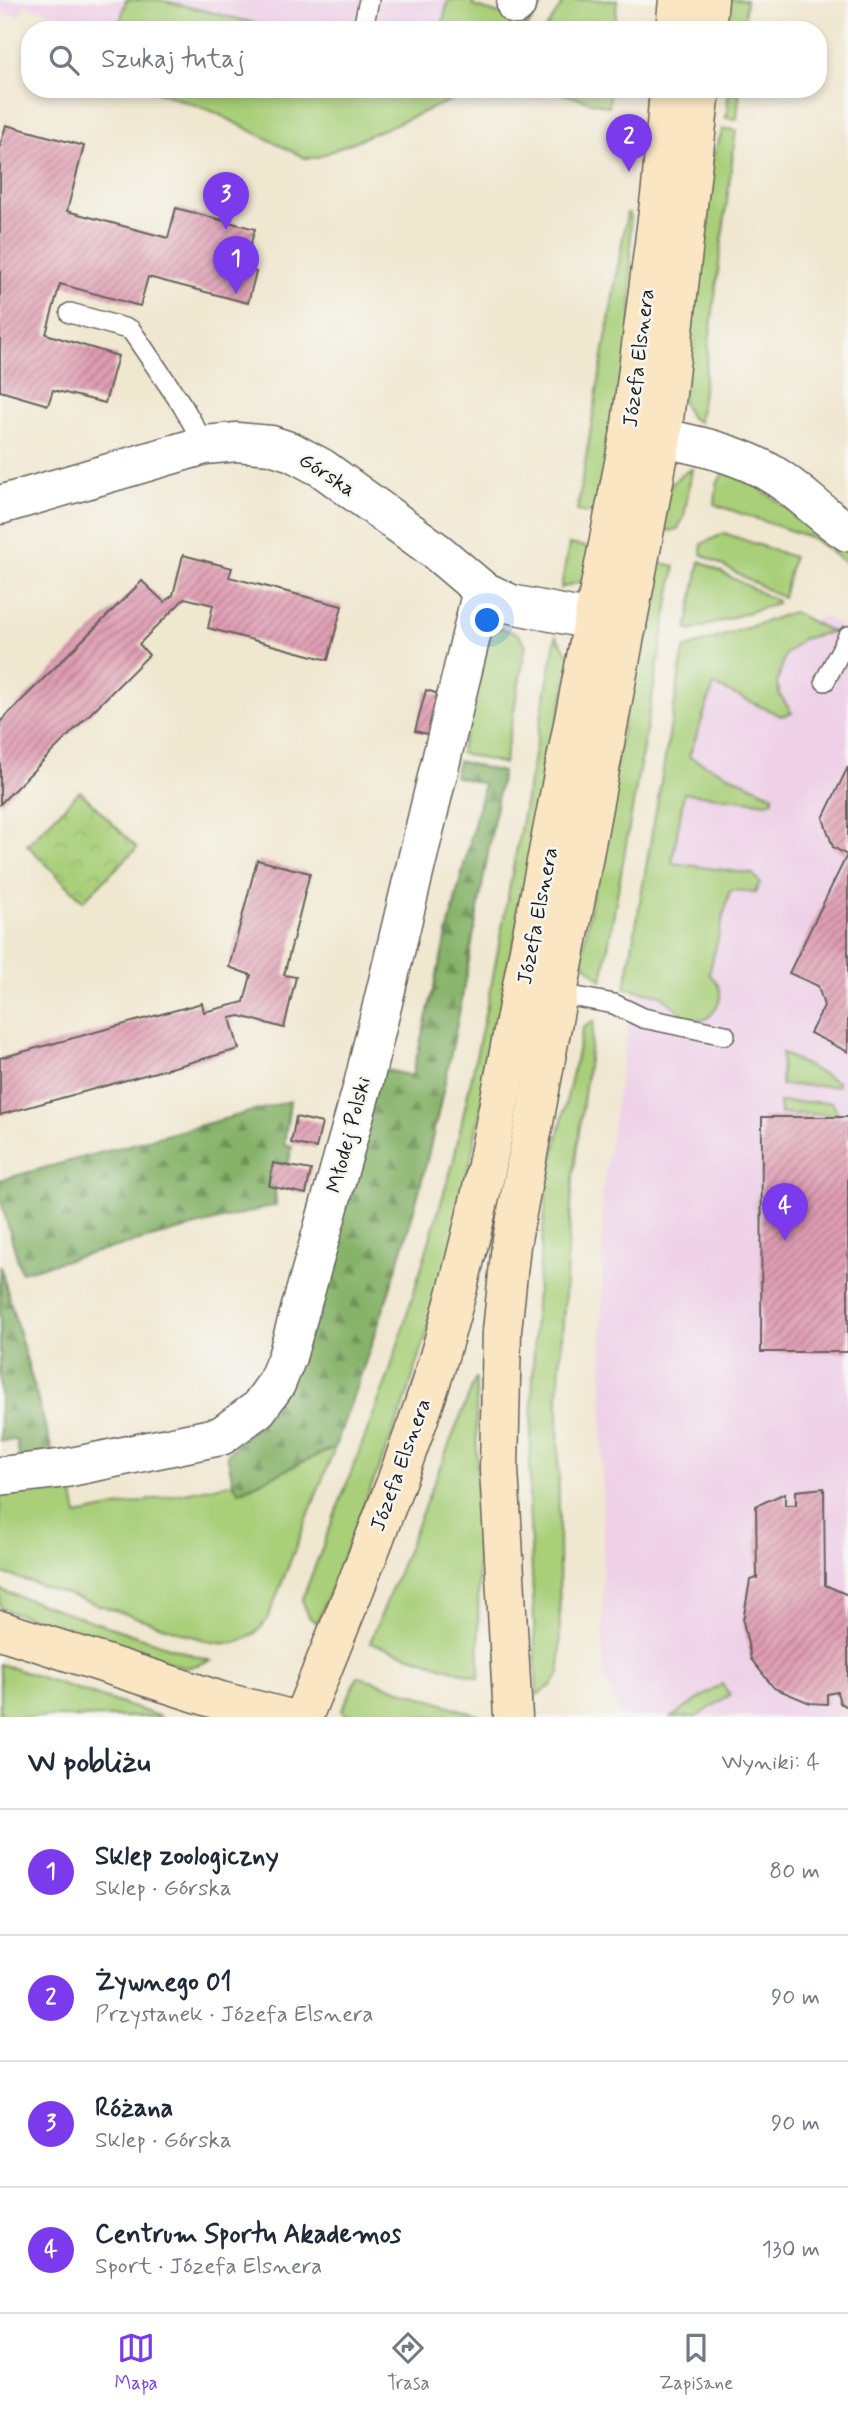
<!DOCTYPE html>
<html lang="pl">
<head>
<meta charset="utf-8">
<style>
  :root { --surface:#fff; --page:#f6f6f7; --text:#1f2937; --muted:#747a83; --line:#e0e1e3; --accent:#7c3aed }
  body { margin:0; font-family:Mynerve,sans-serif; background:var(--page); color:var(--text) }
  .you { position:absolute; left:488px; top:621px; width:24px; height:24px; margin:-18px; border:5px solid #fff; border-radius:50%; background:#1a73e8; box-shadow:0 0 0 10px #1a73e833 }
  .badge { display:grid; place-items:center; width:46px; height:46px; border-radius:50%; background:var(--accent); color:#fff; font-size:23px; font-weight:700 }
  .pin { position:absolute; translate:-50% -58px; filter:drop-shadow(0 2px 4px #0008) }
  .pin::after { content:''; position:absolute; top:37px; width:24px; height:21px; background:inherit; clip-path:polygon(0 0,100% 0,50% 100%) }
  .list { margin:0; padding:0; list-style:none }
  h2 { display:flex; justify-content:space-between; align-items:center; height:91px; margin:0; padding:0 28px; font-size:30px }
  h2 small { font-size:23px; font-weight:400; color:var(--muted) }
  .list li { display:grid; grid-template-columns:46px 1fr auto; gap:21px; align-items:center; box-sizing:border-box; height:126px; padding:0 28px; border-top:2px solid var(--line) }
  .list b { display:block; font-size:26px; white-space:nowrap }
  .list p { margin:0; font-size:23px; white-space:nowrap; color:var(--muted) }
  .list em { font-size:23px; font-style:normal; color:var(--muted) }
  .icon { flex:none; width:38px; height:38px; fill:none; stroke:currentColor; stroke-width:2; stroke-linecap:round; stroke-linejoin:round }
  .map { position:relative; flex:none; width:848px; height:1717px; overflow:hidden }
  .search { position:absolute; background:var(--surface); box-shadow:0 4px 10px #0003; left:21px; right:21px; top:21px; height:77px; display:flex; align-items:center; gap:18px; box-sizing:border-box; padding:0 24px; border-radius:28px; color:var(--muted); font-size:26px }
  .sheet { height:595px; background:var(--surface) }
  nav { display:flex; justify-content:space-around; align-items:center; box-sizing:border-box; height:98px; border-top:2px solid var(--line); background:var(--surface); font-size:19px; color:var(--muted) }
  nav a { display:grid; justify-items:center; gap:4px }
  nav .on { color:var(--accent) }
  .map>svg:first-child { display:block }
  .built { fill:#eed0e7 }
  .green { fill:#a9cf79; stroke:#62764a; stroke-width:2 }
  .forest { fill:url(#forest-firs); stroke:#516742; stroke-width:2 }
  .park { fill:url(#park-crowns); stroke:#62764a; stroke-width:2 }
  .building { fill:url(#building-hatch) }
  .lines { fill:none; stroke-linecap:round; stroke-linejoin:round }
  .lane-casing { stroke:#66635b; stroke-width:22 }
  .street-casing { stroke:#66635b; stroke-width:41 }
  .secondary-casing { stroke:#66635b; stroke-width:41 }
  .lane { stroke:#fff; stroke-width:19 }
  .street { stroke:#fff; stroke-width:38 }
  .secondary { stroke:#fbe6c4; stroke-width:38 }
  .labels { text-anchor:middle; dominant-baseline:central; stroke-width:5; stroke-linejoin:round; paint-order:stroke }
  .street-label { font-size:21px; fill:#1c1c1c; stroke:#f6f6f2 }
</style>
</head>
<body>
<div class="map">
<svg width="848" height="1717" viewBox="0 0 848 1717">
  <defs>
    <pattern id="forest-firs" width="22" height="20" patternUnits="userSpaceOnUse" patternTransform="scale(1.75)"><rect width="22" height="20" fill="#86b269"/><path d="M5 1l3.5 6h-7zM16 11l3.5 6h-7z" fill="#6d9056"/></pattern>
    <pattern id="park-crowns" width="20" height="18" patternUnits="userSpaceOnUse" patternTransform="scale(1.75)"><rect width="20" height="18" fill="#a9cf79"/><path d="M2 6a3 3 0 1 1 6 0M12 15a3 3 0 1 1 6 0" fill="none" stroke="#91b168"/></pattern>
    <pattern id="building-hatch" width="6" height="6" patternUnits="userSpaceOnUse" patternTransform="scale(1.75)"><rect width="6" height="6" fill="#df9cb2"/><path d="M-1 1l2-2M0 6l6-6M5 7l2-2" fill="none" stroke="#b47e90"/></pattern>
  </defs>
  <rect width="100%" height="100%" fill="#f6f6f2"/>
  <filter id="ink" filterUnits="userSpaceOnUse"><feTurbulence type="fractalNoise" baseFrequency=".0143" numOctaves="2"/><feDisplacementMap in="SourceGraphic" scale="14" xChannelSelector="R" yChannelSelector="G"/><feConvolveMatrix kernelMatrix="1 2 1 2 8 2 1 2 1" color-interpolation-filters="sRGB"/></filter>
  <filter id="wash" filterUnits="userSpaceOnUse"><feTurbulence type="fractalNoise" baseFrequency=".00686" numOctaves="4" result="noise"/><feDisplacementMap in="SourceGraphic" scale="28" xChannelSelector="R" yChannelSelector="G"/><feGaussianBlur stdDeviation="1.57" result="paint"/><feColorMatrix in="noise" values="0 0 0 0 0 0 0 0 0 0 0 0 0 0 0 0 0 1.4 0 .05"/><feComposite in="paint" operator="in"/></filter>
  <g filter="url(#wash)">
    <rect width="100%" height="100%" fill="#f0e7d0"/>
    <g class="built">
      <path d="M0,0H472L465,30H118L24,5L20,17L0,12Z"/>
      <path d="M825,616L848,630V1717H621L603,1676L602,1194L686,658Z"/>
    </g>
    <g class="green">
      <path d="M126,0H161L283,30H118Z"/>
      <path d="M448,0H474L473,6L527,22L533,0H545L526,30H441Z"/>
      <path d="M565,0H617L615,30H545Z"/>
      <path d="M724,0H746L744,30H731Z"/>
      <path d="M150,89H477L316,158H305L214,112Z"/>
      <path d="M546,89H610L609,107Z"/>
      <path d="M729,89H740L737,119L726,118Z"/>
      <path d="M723,129L736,130L699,422L691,418L682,402L706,176Z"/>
      <path d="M627,213H630L632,322L604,516L577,511Z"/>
      <path d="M692,469L684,517L677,530L673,531L659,529C664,502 665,480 692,469Z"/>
      <path d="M724,471L758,487L847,550L848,565L812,538L719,506L715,504L717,484Z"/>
      <path d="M724,533L793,557L783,598L701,554L702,544Z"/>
      <path d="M569,544L598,549L582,581L561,588Z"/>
      <path d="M652,561L675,566L602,981L581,960Z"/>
      <path d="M700,561L777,601V603L691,631L687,629Z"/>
      <path d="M793,612L832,632L802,639L785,655L777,683L780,695L792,713L781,716L714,685L689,757L773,795V799L768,803L684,793L672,863L753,874L760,883L755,892L730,890L709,974C726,988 723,1006 706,1019L689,1020L661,995L625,988L684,649Z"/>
      <path d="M501,628L518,634L526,645L504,764L460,753L491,632Z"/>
      <path d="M556,636L571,658L451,1258L404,1405L317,1623L309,1617L302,1600L389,1374L453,1163L492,982Z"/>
      <path d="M594,1021L573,1177L558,1394L560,1674L551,1686L537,1695L529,1499L535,1314L548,1180L583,1028Z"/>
      <path d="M782,1053L838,1082L837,1086L781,1085Z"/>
      <path d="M779,1102H832L838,1114H780Z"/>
      <path d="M476,1377L479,1678L370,1643Z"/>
      <path d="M335,1447L268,1618C253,1642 231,1648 204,1640L0,1572V1489L71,1486L77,1515L233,1483L239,1492Z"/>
      <path d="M0,1590L211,1661L186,1668L9,1611L0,1608Z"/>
      <path d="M0,1664L162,1717H0Z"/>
      <path d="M358,1676L480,1716V1717H356L344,1714L342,1710Z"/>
      <path d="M722,1684L730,1695L696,1717H672Z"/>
    </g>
    <g class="forest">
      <path d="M458,761L502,772C477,914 455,1056 418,1195C395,1280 365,1364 335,1447L239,1492L233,1483L227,1454L273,1410L382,1069L412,1076L484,784L454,776Z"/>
      <path d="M290,1101L284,1144L292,1146L288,1165L273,1163L269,1186L275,1187L276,1205L21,1272L0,1198V1180Z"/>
      <path d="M0,1265L53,1454L20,1459L16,1440L0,1441Z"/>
    </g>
    <path class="park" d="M80,791L137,848L83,901L27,845Z"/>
    <g id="blocks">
      <g class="building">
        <path d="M6,125L84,146L67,211L168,238L176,208L255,229L246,260L241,259L238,267L256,272L248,303L148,277L140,306L60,284L46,334L118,356L105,403L53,390L48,405L0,391V146Z"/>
        <path d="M183,555L232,568L229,577L342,606L328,660L208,628L213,605L185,598L139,644L149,655L0,804V722L142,581L164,602L173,595Z"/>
        <path d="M426,690L445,696L435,736L415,731Z"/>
        <path d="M848,767V1052L810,1033L824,1006L818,986L789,973L847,855L833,847L823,818Z"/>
        <path d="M257,860L310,873L284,975L296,977L284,1028L240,1016L230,1018L239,1049L0,1115V1058L202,1003L204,1012L244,1002L251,975L229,967Z"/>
        <path d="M296,1117L322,1123L316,1148L291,1143Z"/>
        <path d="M762,1117H848V1352H761Z"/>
        <path d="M273,1163L311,1170L306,1194L269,1186Z"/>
        <path d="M824,1488L825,1585L848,1595V1707L840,1703L837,1692L827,1694V1704L810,1703L774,1688L751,1659L743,1621L750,1580L757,1578L756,1506L785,1493V1505H796V1491Z"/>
      </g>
    </g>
  </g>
  <g filter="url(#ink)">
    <use href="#blocks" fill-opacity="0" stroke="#66635b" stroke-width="2"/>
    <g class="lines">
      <defs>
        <g id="lane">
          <path d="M364,23L369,0"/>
          <path d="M70,313L131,330L182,405L205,445"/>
          <path d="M825,681L848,636"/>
          <path d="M560,994L614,1004L643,1018L725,1035"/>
        </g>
        <g id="street">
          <path d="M516,5L517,0"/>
          <path d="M630,432C678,441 734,450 775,476C801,492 822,516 848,532"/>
          <path d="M0,505L205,445L237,442L271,445L292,452L322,468L436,551L482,590L511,604L627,627"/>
          <path d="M0,1476L66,1468L221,1436L258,1409L276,1384L287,1357L363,1085L482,590"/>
        </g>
        <g id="secondary">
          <path d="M675,30L678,0"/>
          <path d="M706,30L709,0"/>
          <path d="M0,1630L221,1701L283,1717"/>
          <path d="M303,1717C346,1611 390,1504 427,1395C450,1325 467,1252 484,1180L630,432L661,188L669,89"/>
          <path d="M513,1717L499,1469L502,1331L511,1245L662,438L701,89"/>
        </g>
      </defs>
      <use href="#lane" class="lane-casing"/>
      <use href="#street" class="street-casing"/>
      <use href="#secondary" class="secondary-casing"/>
      <use href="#lane" class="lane"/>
      <use href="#street" class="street"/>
      <use href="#secondary" class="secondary"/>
    </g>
  </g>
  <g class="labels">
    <g class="street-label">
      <text transform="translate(639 358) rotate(-83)">Józefa Elsnera</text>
      <text transform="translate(327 475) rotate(33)">Górska</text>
      <text transform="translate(538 916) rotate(-79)">Józefa Elsnera</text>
      <text transform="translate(349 1135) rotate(-75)">Młodej Polski</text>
      <text transform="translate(401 1465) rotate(-70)">Józefa Elsnera</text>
    </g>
  </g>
</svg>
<div class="you"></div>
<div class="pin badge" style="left:236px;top:294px">1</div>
<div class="pin badge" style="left:629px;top:172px">2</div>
<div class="pin badge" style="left:226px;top:230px">3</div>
<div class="pin badge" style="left:785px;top:1241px">4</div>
<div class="search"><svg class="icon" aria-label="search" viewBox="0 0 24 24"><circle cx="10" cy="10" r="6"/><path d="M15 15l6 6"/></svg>Szukaj tutaj</div>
</div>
<section class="sheet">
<h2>W pobliżu<small>Wyniki: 4</small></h2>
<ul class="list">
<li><span class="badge">1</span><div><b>Sklep zoologiczny</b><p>Sklep · Górska</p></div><em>80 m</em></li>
<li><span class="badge">2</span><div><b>Żywnego 01</b><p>Przystanek · Józefa Elsnera</p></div><em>90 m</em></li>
<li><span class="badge">3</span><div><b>Różana</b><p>Sklep · Górska</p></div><em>90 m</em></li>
<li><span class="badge">4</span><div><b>Centrum Sportu Akademos</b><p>Sport · Józefa Elsnera</p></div><em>130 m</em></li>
</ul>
</section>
<nav>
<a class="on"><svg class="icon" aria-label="map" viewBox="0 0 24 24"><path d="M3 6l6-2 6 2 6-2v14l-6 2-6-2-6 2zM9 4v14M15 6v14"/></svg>Mapa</a>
<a><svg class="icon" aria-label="directions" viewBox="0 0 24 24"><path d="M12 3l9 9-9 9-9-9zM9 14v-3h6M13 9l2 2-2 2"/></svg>Trasa</a>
<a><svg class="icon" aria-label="saved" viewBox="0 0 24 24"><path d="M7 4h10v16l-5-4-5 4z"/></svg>Zapisane</a>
</nav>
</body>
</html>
